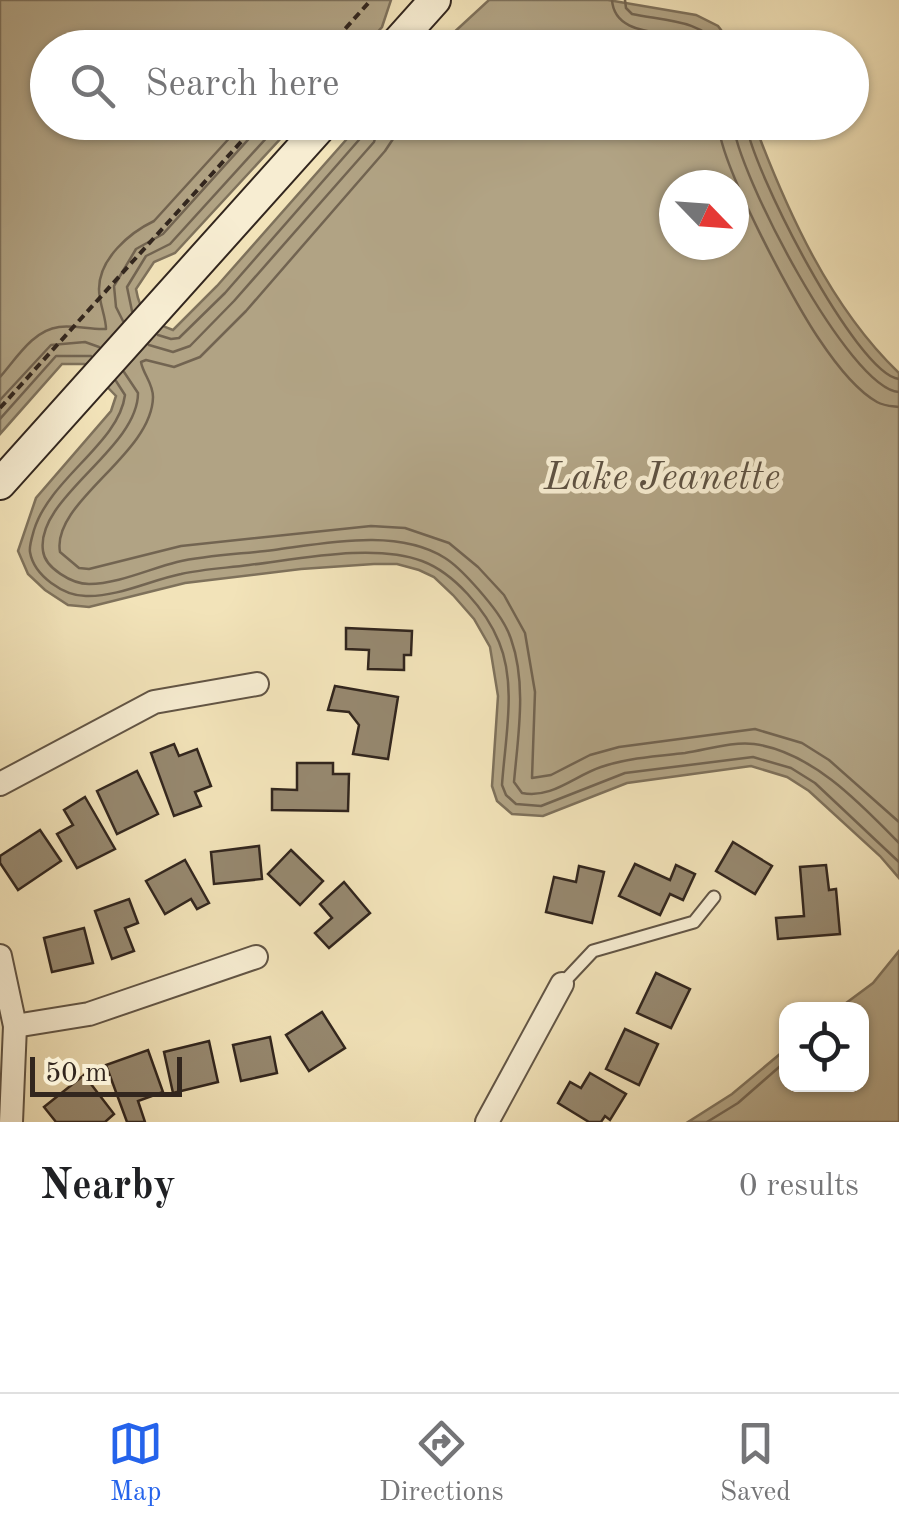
<!DOCTYPE html>
<html lang="en">
<head>
<meta charset="utf-8">
<style>
  :root { --surface:#fff; --page:#f2f2f2; --text:#202124; --muted:#757577; --line:#e0e0e0; --accent:#2563eb }
  body { margin:0; font-family:"Old Standard TT",serif; background:var(--page); color:var(--text) }
  .controls { position:absolute; right:30px; bottom:30px; display:grid; overflow:hidden; border-radius:20px; box-shadow:0 2px 8px #0004 }
  .controls button { width:90px; height:90px; display:grid; place-items:center; padding:0; border:0; border-bottom:2px solid var(--line); background:var(--surface); color:var(--text); font:50px sans-serif }
  .compass { position:absolute; left:659px; top:170px; width:90px; height:90px; border-radius:50%; background:var(--surface); box-shadow:0 2px 8px #0004; rotate:115deg }
  .scale { position:absolute; left:30px; bottom:25px; width:152px; box-sizing:border-box; padding-left:10px; border:5px solid #32261e; border-top:0; font-size:28px; line-height:35px; white-space:nowrap; color:#32261e; -webkit-text-stroke:8px #f7edd2; paint-order:stroke }
  .list { margin:0; padding:0; list-style:none }
  h2 { display:flex; justify-content:space-between; align-items:center; height:130px; margin:0; padding:0 40px; font-size:42px }
  h2 small { font-size:32px; font-weight:400; color:var(--muted) }
  .icon { flex:none; width:55px; height:55px; fill:none; stroke:currentColor; stroke-width:2; stroke-linecap:round; stroke-linejoin:round }
  .map { position:relative; flex:none; width:899px; height:1122px; overflow:hidden }
  .search { position:absolute; background:var(--surface); box-shadow:0 2px 8px #0004; left:30px; right:30px; top:30px; height:110px; display:flex; align-items:center; gap:25px; box-sizing:border-box; padding:0 35px; border-radius:55px; color:var(--muted); font-size:38px }
  .sheet { height:270px; background:var(--surface) }
  nav { display:flex; justify-content:space-around; align-items:center; box-sizing:border-box; height:140px; border-top:2px solid var(--line); background:var(--surface); font-size:28px; color:var(--muted) }
  nav a { display:grid; justify-items:center; gap:5px }
  nav .on { color:var(--accent) }
  .map>svg:first-child { display:block }
  .water { fill:#b1a384; stroke:#7e715b; stroke-width:2.5; fill-rule:evenodd }
  .lines { fill:none; stroke-linecap:round; stroke-linejoin:round }
  .shore { stroke:#726451; stroke-width:2.5 }
  .building { fill:#96886f; stroke:#32261e; stroke-width:2.5 }
  .lane-casing { stroke:#625545; stroke-width:15 }
  .street-casing { stroke:#625545; stroke-width:26 }
  .secondary-casing { stroke:#32261e; stroke-width:34 }
  .path { stroke:#32261e; stroke-width:4; stroke-dasharray:8 5; stroke-linecap:butt }
  .lane { stroke:#f7edd2; stroke-width:11 }
  .street { stroke:#f7edd2; stroke-width:22 }
  .secondary { stroke:#f7edd2; stroke-width:30 }
  .labels { text-anchor:middle; dominant-baseline:central; stroke-width:9; stroke-linejoin:round; paint-order:stroke }
  .water-label { font-size:40px; font-style:italic; fill:#5e5242; stroke:#f7edd2 }
</style>
</head>
<body>
<div class="map">
<svg width="899" height="1122" viewBox="0 0 899 1122">
  <rect width="100%" height="100%" fill="#f2e3b9"/>
  <filter id="stains"><feTurbulence type="fractalNoise" baseFrequency=".002" numOctaves="4"/><feColorMatrix values="0 0 0 0 .2 0 0 0 0 .09 0 0 0 0 .02 0 0 0 .5 -.17"/></filter>
  <radialGradient id="worn" r=".72"><stop offset=".6" stop-color="#630" stop-opacity="0"/><stop offset="1" stop-color="#630" stop-opacity=".3"/></radialGradient>
  <g class="water">
    <path d="M0,0H391L382,27L364,47L48,48V122L295,123L175,253L154,262L136,289C140,314 151,322 173,330L217,286L361,123H754C787,211 830,307 899,373V878L880,856L809,791L787,777L751,766L627,783L543,816L512,814L497,801L492,786L498,696L490,647L474,619L453,595L434,577L419,570L397,564H374L301,569L185,583L89,607L68,605L45,590L28,574L18,551L36,498L111,411L116,396L85,364H62L0,434ZM674,185H734V245H674Z"/>
    <path d="M489,0H608L696,15L718,26L734,47H438Z"/>
    <path d="M899,951V1122H688L732,1094L786,1049V1084H862V1009H838L873,983Z"/>
  </g>
  <g class="lines">
    <g class="shore">
      <path d="M612,0C615,43 681,26 706,48"/>
      <path d="M625,0L626,8L632,14C665,21 700,19 722,48"/>
      <path d="M395,122L393,139L385,151L246,311L200,357L174,367L146,360L141,362C143,374 153,383 153,397C152,455 51,502 60,552L79,568L89,569L181,546L371,526L405,528L449,543L478,567L504,595L525,633L535,692L532,778L551,775L590,755L619,747L755,729L802,743L829,760L899,822"/>
      <path d="M718,122C720,165 793,301 819,339C833,360 854,389 877,402C884,406 891,406 899,407"/>
      <path d="M733,122C736,171 849,389 899,392"/>
      <path d="M746,122C750,166 856,374 899,379"/>
      <path d="M132,311L127,287L146,256L170,244L281,122"/>
      <path d="M123,321L116,307L114,286L136,249L163,234L264,122"/>
      <path d="M158,335L171,339L179,338L225,293L365,133L368,122"/>
      <path d="M149,345L173,352L190,346L234,301L374,142L380,122"/>
      <path d="M124,372L138,393C138,449 35,498 43,551C45,568 72,584 89,584C118,584 149,569 177,562C208,555 242,554 274,550C327,543 398,528 445,558C458,566 468,578 478,589C491,604 505,621 511,639C527,684 518,736 514,782L522,793C552,799 574,776 601,767C628,758 657,756 685,753C706,750 733,741 754,744C812,752 860,803 899,843"/>
      <path d="M0,377C16,359 33,330 59,327C75,325 91,330 106,329C106,317 99,303 99,289C99,259 129,233 154,221L244,122"/>
      <path d="M116,381L125,395C119,443 50,478 34,530C32,537 29,546 30,552C34,576 64,596 86,596C118,597 151,580 181,574C203,569 227,568 249,565C299,559 374,543 422,561C454,573 486,610 499,642C517,685 505,739 502,785L506,795L516,804L541,806L625,773L753,757L791,768L815,783L899,862"/>
      <path d="M0,400L51,345L85,342L99,347"/>
      <path d="M0,419L56,356H91"/>
      <path d="M707,1122L738,1103L786,1061"/>
    </g>
  </g>
  <g class="building">
    <path d="M346,628L412,631L411,655H404V670L368,669L369,650L346,649Z"/>
    <path d="M335,686L398,697L388,759L353,754L359,725L349,712L328,710Z"/>
    <path d="M174,744L179,756L197,749L211,786L195,792L201,806L174,816L151,753Z"/>
    <path d="M297,763H333V774H349L348,811L272,810V789L297,790Z"/>
    <path d="M137,771L158,814L117,834L97,791Z"/>
    <path d="M85,797L115,849L77,868L57,834L73,825L64,810Z"/>
    <path d="M40,830L61,861L18,890L0,863V856Z"/>
    <path d="M733,842L772,866L755,894L716,871Z"/>
    <path d="M259,846L262,879L214,884L211,852Z"/>
    <path d="M291,850L323,881L300,905L268,874Z"/>
    <path d="M185,860L209,903L197,909L191,899L165,914L146,881Z"/>
    <path d="M635,864L670,880L676,865L695,874L683,900L670,894L660,915L619,896Z"/>
    <path d="M826,865L829,890L836,889L840,934L778,939L776,918L804,916L800,867Z"/>
    <path d="M579,866L604,872L592,923L546,912L554,877L576,882Z"/>
    <path d="M344,882L370,913L329,948L315,933L332,918L320,904Z"/>
    <path d="M129,899L138,923L125,928L134,951L112,959L95,911Z"/>
    <path d="M84,928L93,963L52,972L44,938Z"/>
    <path d="M656,973L690,989L671,1028L637,1013Z"/>
    <path d="M322,1012L345,1048L309,1071L286,1035Z"/>
    <path d="M625,1029L658,1044L639,1085L606,1069Z"/>
    <path d="M270,1037L277,1073L241,1081L233,1045Z"/>
    <path d="M209,1041L218,1082L173,1093L164,1052Z"/>
    <path d="M148,1050L163,1092L138,1101L145,1122H127L106,1065Z"/>
    <path d="M590,1073L626,1094L610,1120L605,1116L601,1122H589L558,1103L570,1082L581,1088Z"/>
    <path d="M84,1075L114,1114L105,1122H56L44,1107Z"/>
  </g>
  <g class="lines">
    <defs>
      <path id="lane" d="M562,984L593,951L694,922L714,897"/>
      <g id="street">
        <path d="M0,784L154,702L257,684"/>
        <path d="M0,956L15,1026L11,1122"/>
        <path d="M15,1026L89,1014L256,957"/>
        <path d="M487,1122L562,984"/>
      </g>
      <g id="secondary">
        <path d="M392,48L435,0"/>
        <path d="M0,484L325,122"/>
      </g>
    </defs>
    <use href="#lane" class="lane-casing"/>
    <use href="#street" class="street-casing"/>
    <use href="#secondary" class="secondary-casing"/>
    <g class="path">
      <path d="M328,48L371,0"/>
      <path d="M0,408L259,122"/>
    </g>
    <use href="#lane" class="lane"/>
    <use href="#street" class="street"/>
    <use href="#secondary" class="secondary"/>
  </g>
  <g class="labels">
    <g class="water-label">
      <text x="662" y="479">Lake Jeanette</text>
    </g>
  </g>
  <rect width="100%" height="100%" filter="url(#stains)"/>
  <rect width="100%" height="100%" fill="url(#worn)"/>
</svg>
<div class="controls">
<button><svg class="icon" aria-label="locate" viewBox="0 0 24 24"><circle cx="12" cy="12" r="6"/><path d="M12 2v4M12 18v4M2 12h4M18 12h4"/></svg></button>
</div>
<svg class="compass" viewBox="-18 -18 36 36"><path d="M0-13l5 13h-10z" fill="#e53935"/><path d="M0 13l5-13h-10z" fill="#757577"/></svg>
<div class="scale">50 m</div>
<div class="search"><svg class="icon" aria-label="search" viewBox="0 0 24 24"><circle cx="10" cy="10" r="6"/><path d="M15 15l6 6"/></svg>Search here</div>
</div>
<section class="sheet">
<h2>Nearby<small>0 results</small></h2>
<ul class="list">
</ul>
</section>
<nav>
<a class="on"><svg class="icon" aria-label="map" viewBox="0 0 24 24"><path d="M3 6l6-2 6 2 6-2v14l-6 2-6-2-6 2zM9 4v14M15 6v14"/></svg>Map</a>
<a><svg class="icon" aria-label="directions" viewBox="0 0 24 24"><path d="M12 3l9 9-9 9-9-9zM9 14v-3h6M13 9l2 2-2 2"/></svg>Directions</a>
<a><svg class="icon" aria-label="saved" viewBox="0 0 24 24"><path d="M7 4h10v16l-5-4-5 4z"/></svg>Saved</a>
</nav>
</body>
</html>
